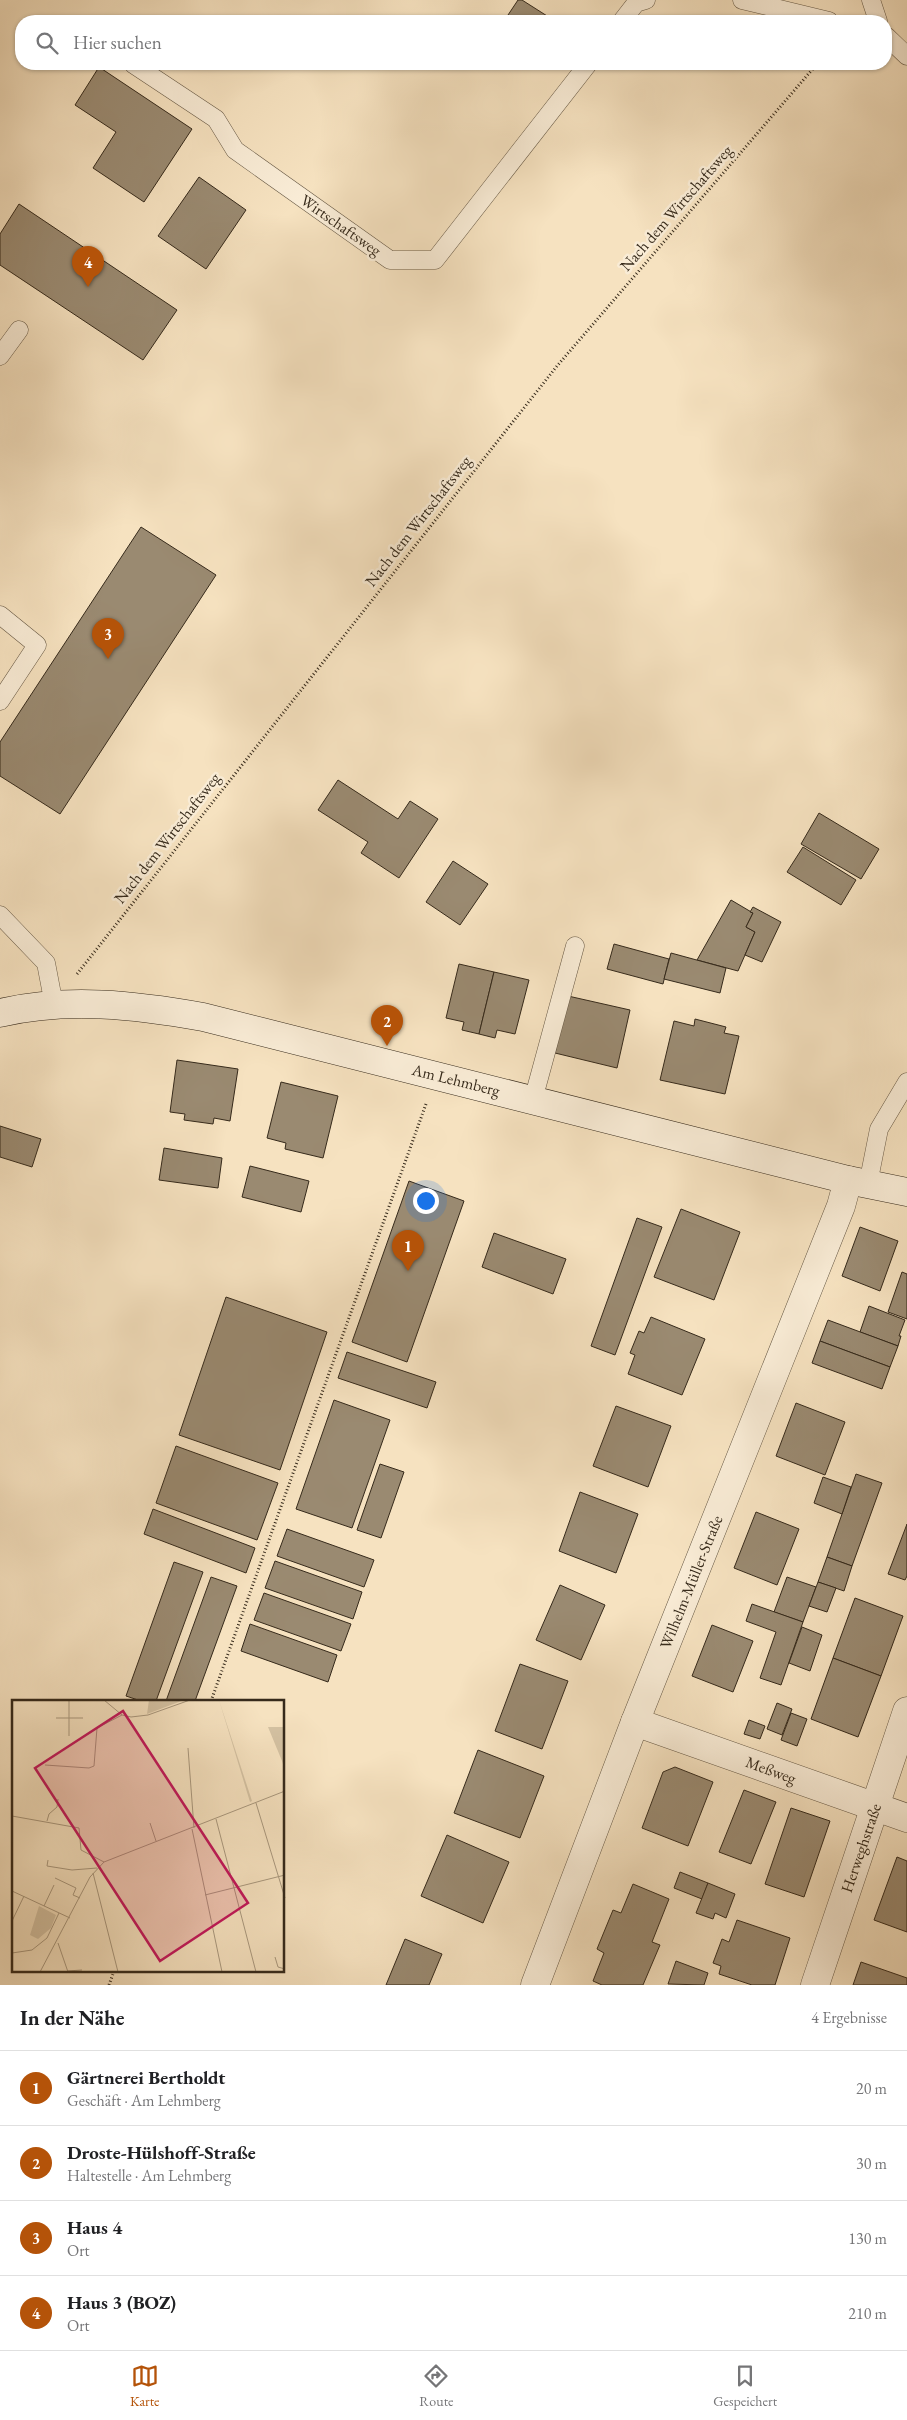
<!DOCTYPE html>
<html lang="de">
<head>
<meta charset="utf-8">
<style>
  :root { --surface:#fff; --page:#f6f6f6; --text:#202124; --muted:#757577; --line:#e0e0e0; --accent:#b45309 }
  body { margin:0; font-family:"EB Garamond",serif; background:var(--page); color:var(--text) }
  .you { position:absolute; left:425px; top:1200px; width:18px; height:18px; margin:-12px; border:4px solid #fff; border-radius:50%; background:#1a73e8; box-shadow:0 0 0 8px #1a73e833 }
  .badge { display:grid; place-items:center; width:32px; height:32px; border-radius:50%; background:var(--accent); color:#fff; font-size:16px; font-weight:700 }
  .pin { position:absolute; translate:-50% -41px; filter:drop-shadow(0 1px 2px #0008) }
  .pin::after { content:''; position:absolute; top:26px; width:18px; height:15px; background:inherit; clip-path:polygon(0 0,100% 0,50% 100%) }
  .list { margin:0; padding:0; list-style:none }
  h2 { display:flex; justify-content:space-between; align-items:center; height:65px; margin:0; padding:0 20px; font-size:21px }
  h2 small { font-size:16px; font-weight:400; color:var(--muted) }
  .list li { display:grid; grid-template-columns:32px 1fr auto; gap:15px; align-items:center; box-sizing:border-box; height:75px; padding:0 20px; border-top:1px solid var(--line) }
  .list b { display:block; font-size:19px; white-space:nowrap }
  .list p { margin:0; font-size:16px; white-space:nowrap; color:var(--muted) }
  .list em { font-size:16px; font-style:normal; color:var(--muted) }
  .icon { flex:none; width:28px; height:28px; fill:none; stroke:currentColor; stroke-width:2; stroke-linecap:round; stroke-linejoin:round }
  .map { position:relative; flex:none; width:907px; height:1985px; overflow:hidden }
  .search { position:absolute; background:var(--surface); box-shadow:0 1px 4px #0004; left:15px; right:15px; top:15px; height:55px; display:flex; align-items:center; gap:12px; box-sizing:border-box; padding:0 18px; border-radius:20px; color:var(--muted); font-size:19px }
  .sheet { height:365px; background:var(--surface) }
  nav { display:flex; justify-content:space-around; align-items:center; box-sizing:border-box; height:70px; border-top:1px solid var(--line); background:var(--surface); font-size:14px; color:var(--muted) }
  nav a { display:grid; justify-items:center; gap:2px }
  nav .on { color:var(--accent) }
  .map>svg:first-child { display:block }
  .building { fill:#9a8a71; stroke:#362a1b }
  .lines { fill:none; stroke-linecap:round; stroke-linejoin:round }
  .lane-casing { stroke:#665844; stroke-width:19 }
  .street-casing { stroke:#665844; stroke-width:29 }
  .secondary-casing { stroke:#362a1b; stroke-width:29 }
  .path { stroke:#362a1b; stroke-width:3; stroke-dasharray:1 2.5; stroke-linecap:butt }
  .lane { stroke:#f9ecd6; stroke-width:18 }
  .street { stroke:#f9ecd6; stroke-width:28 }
  .secondary { stroke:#f9ecd6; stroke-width:28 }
  .labels { text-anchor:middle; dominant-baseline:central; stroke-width:5; stroke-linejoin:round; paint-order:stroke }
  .street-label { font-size:16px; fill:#362a1b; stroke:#f9ecd6 }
  .inset-road { fill:none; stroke:#a9987e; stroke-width:1 }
  .view { fill:#c2185b; fill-opacity:0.15; stroke:#c2185b; stroke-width:2.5 }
  .inset-edge { fill:none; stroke:#362a1b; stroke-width:2.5 }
</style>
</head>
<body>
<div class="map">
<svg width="907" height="1985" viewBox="0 0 907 1985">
  <rect width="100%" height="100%" fill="#f6e2c0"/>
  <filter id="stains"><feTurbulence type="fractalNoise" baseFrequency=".004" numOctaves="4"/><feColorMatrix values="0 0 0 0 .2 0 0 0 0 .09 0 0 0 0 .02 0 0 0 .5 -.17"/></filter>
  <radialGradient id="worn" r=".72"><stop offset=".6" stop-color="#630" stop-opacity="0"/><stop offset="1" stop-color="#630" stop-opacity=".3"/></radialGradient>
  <g class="building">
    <path d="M518,0H522L555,21H504Z"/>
    <path d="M99,67L192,129L144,202L93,168L116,132L75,105Z"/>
    <path d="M199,177L246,210L206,269L158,236Z"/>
    <path d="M19,204L177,310L143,360L0,265V234Z"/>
    <path d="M141,527L216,575L60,814L0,776V742Z"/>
    <path d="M338,780L398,819L410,801L438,819L399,878L361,853L368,842L318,810Z"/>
    <path d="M819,813L879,849L861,879L801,844Z"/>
    <path d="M803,847L856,880L841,905L787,872Z"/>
    <path d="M453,861L488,884L460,925L426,902Z"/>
    <path d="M731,900L753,913L746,927L755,932L738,971L697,960Z"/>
    <path d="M753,907L781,922L762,962L745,955L755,932L746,927L753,913L750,912Z"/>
    <path d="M614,944L669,959L663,984L607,969Z"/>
    <path d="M671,953L726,968L720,993L664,979Z"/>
    <path d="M459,964L494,972L479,1034L462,1030L464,1022L446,1018Z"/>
    <path d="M494,972L529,980L515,1034L497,1030L495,1038L479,1034Z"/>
    <path d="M568,996L630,1010L617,1068L555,1053Z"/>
    <path d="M695,1019L726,1027L724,1033L739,1036L725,1094L660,1080L674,1021L694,1026Z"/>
    <path d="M177,1060L238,1069L230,1121L214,1118L213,1124L184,1120L185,1114L170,1112Z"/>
    <path d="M281,1082L338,1096L323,1158L285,1149L286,1143L267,1138Z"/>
    <path d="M0,1126L41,1139L32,1167L0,1157Z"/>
    <path d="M164,1148L222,1158L218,1188L159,1180Z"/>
    <path d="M250,1166L309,1181L301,1212L242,1197Z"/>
    <path d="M409,1181L464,1201L407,1362L352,1342Z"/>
    <path d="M681,1209L740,1232L714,1300L654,1277Z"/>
    <path d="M637,1218L662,1227L615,1355L591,1346Z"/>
    <path d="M860,1227L898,1241L880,1291L842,1276Z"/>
    <path d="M494,1233L566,1259L553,1294L482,1267Z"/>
    <path d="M902,1272L907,1274V1319L888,1312Z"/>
    <path d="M226,1297L327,1332L280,1470L179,1435Z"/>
    <path d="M869,1306L905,1320L899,1336H901L898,1346L860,1332Z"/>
    <path d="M651,1317L705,1339L682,1395L628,1374L635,1355L630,1353L639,1331L644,1333Z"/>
    <path d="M828,1320L898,1346L890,1367L820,1341Z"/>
    <path d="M820,1341L890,1367L882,1389L812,1363Z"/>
    <path d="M347,1352L436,1382L427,1408L338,1378Z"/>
    <path d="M334,1400L390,1420L352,1528L296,1509Z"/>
    <path d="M796,1403L845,1422L825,1475L776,1456Z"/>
    <path d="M616,1406L671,1426L648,1487L593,1466Z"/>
    <path d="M176,1446L278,1483L257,1540L156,1503Z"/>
    <path d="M380,1464L404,1472L381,1538L357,1530Z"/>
    <path d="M856,1474L882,1483L852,1566L827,1557Z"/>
    <path d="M823,1477L851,1487L842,1514L814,1503Z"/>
    <path d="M580,1492L638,1514L616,1573L559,1551Z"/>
    <path d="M153,1509L255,1548L246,1573L144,1534Z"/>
    <path d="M756,1512L799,1529L777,1585L734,1568Z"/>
    <path d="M907,1524V1576L905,1580L888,1574Z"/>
    <path d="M287,1529L374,1560L364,1587L277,1556Z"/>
    <path d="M827,1557L852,1566L844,1591L818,1582Z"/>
    <path d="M275,1561L362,1592L353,1619L265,1588Z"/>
    <path d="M174,1562L203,1572L156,1701H141L126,1696Z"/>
    <path d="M211,1577L237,1586L195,1701H166Z"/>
    <path d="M787,1577L816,1587L803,1622L774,1612Z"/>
    <path d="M818,1582L836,1588L827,1612L809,1606Z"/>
    <path d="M560,1585L605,1605L581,1660L536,1640Z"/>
    <path d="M264,1593L351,1624L341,1651L254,1620Z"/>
    <path d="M855,1598L903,1616L881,1676L833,1658Z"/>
    <path d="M752,1604L803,1622L781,1685L760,1678L776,1632L746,1621Z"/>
    <path d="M250,1624L337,1655L328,1682L241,1651Z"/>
    <path d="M712,1625L753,1641L733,1692L692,1676Z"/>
    <path d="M802,1627L822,1635L810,1671L789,1663Z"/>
    <path d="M833,1658L881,1676L858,1737L811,1719Z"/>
    <path d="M520,1664L568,1681L542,1749L495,1731Z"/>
    <path d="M777,1703L792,1709L782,1735L767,1729Z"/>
    <path d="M791,1713L807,1719L797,1746L781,1740Z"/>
    <path d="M749,1720L765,1726L760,1739L744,1734Z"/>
    <path d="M478,1750L544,1776L520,1838L454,1813Z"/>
    <path d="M675,1767L713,1782L688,1846L642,1828L663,1772Z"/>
    <path d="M744,1790L776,1802L751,1864L719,1852Z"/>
    <path d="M791,1808L830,1821L804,1897L765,1884Z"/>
    <path d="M447,1835L509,1862L483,1923L421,1896Z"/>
    <path d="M897,1857L907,1861V1932L874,1920Z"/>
    <path d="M680,1872L708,1883L702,1899L674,1888Z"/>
    <path d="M708,1883L735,1894L726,1918L715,1913L713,1919L696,1913Z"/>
    <path d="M633,1884L669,1899L652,1942L660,1945L643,1985H602L593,1981L604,1953L597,1949L613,1910L621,1913Z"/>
    <path d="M737,1920L790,1938L775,1985H752L719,1974L721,1966L713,1963L722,1939L729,1942Z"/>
    <path d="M405,1939L442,1954L429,1985H386Z"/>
    <path d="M676,1961L708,1973L704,1985L668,1984Z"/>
    <path d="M861,1962L907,1978V1985H853Z"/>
  </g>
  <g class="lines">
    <defs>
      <g id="lane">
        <path d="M742,0L829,21"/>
        <path d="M871,0L878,21"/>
        <path d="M622,21L636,3L646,0"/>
        <path d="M886,36L907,56"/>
        <path d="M133,64L216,119L235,150L390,260H435L588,64"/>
        <path d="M0,356L19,330"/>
        <path d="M0,615L37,645L0,701"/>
        <path d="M0,915L46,963L54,1005"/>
        <path d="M533,1100L575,946"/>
        <path d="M868,1184L879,1129L907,1082"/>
      </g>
      <g id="street">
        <path d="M635,1722L907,1818"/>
        <path d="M535,1985L635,1722L841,1206L848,1180"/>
        <path d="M815,1985L907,1711"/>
      </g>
      <path id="secondary" d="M0,1013C67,997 136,1005 203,1017L848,1180L907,1192"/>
    </defs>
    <use href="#lane" class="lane-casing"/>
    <use href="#street" class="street-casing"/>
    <use href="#secondary" class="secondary-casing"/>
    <g class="path">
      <path d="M77,974L557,366L817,64"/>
      <path d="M211,1701L426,1104"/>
      <path d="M109,1985L114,1971"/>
    </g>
    <use href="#lane" class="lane"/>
    <use href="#street" class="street"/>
    <use href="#secondary" class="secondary"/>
  </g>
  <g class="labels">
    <g class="street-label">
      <text transform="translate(676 208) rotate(-49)">Nach dem Wirtschaftsweg</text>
      <text transform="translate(341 225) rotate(35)">Wirtschaftsweg</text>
      <text transform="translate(418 521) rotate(-52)">Nach dem Wirtschaftsweg</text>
      <text transform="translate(167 838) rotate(-52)">Nach dem Wirtschaftsweg</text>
      <text transform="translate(456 1080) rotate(14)">Am Lehmberg</text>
      <text transform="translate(691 1582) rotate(-68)">Wilhelm-Müller-Straße</text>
      <text transform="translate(771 1770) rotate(20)">Meßweg</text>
      <text transform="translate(861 1848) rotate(-71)">Herweghstraße</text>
    </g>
  </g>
  <g transform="translate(12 1700)">
    <rect width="272" height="272" fill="#f6e2c0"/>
    <path d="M137,0H172L135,14ZM207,0L240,101L238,102ZM256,27H272V67L270,61ZM27,206L44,215L39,228L26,239L18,235Z" fill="#d5c3a4"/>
    <path class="inset-road" d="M92,0L110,15L119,17L136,15L178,0M44,18H71M57,36V0M176,48L182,128M33,65L77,68L82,66L85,28L110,15M244,103L273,198M0,116L67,128L69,150L92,162M204,119L244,272M35,121L37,114L45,107L46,99M138,123L144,141M180,129L210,272M36,160L35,166L60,170L85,168M81,173L106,272M43,178L64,188L61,195L68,198M0,191L58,218M193,195L273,175M32,206L42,185M0,221L12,196M46,243L56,272M0,253L20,250L35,238L47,213M263,257L266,267L273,269M55,271L70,270M28,272L78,177L92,162L273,91"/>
    <path class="view" d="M111,11L236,203L148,261L23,68Z"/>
    <rect width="272" height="272" class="inset-edge"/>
  </g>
  <rect width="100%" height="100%" filter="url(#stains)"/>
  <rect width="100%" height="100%" fill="url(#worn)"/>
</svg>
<div class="you"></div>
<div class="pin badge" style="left:408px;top:1271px">1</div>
<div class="pin badge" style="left:387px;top:1046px">2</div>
<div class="pin badge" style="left:108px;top:659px">3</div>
<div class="pin badge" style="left:88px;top:287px">4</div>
<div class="search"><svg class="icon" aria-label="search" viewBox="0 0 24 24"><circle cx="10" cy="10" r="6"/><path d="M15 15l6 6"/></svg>Hier suchen</div>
</div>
<section class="sheet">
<h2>In der Nähe<small>4 Ergebnisse</small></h2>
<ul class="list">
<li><span class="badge">1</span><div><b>Gärtnerei Bertholdt</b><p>Geschäft · Am Lehmberg</p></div><em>20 m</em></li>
<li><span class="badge">2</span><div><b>Droste-Hülshoff-Straße</b><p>Haltestelle · Am Lehmberg</p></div><em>30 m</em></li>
<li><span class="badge">3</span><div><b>Haus 4</b><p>Ort</p></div><em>130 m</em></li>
<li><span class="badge">4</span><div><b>Haus 3 (BOZ)</b><p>Ort</p></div><em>210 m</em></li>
</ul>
</section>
<nav>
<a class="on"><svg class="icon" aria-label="map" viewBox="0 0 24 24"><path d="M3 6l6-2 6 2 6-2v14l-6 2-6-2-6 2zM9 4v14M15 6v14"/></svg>Karte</a>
<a><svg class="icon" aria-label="directions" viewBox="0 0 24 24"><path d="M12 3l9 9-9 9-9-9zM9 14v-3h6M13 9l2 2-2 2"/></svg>Route</a>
<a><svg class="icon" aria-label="saved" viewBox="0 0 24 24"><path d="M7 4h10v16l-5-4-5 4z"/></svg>Gespeichert</a>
</nav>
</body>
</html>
